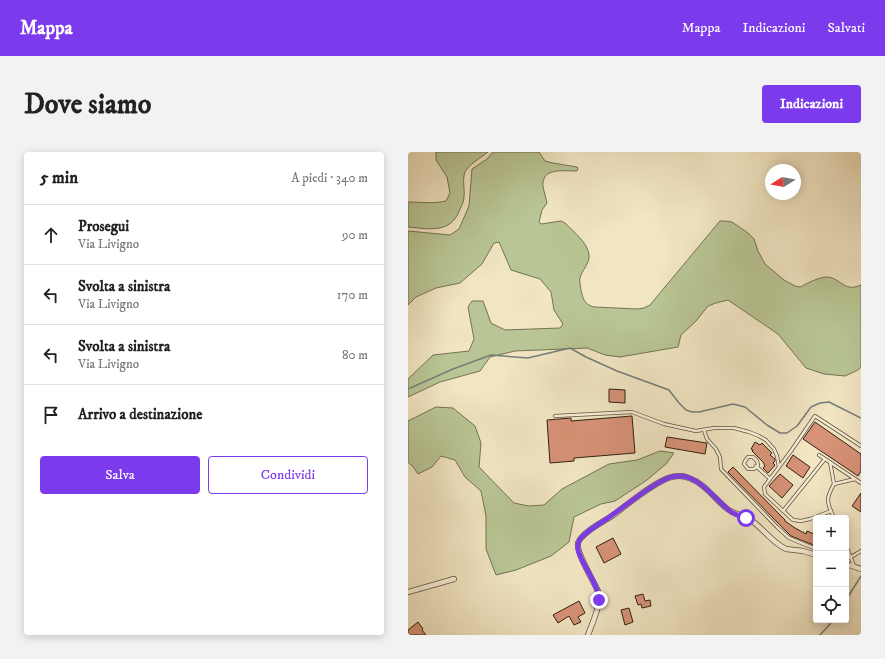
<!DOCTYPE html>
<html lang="it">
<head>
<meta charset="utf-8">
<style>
  :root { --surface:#fff; --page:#f2f2f2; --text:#222; --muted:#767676; --line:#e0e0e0; --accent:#7c3aed }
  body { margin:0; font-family:"IM FELL DW Pica",serif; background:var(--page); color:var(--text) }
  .controls { position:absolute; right:12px; bottom:12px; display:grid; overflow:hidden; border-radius:4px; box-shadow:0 2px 10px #0003 }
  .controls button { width:36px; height:36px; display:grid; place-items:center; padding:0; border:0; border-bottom:1px solid var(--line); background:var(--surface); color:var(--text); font:20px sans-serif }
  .compass { position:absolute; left:357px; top:12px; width:36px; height:36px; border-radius:50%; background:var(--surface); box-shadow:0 2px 10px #0003; rotate:259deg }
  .stop { position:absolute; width:12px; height:12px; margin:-9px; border:3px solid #7c3aed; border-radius:50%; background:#fff }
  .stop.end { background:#7c3aed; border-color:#fff; box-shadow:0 1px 4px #0008 }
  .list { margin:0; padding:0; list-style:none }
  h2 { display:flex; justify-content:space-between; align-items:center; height:52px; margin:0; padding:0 16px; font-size:17px }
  h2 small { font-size:13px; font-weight:400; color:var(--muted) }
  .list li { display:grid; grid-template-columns:26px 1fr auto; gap:12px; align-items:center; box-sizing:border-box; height:60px; padding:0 16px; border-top:1px solid var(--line) }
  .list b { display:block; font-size:15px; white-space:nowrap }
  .list p { margin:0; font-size:13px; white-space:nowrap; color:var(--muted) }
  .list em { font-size:13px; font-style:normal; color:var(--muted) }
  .actions { display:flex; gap:8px; padding:12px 16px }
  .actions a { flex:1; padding:9px 0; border:1px solid var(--accent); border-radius:4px; text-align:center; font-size:14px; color:var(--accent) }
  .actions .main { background:var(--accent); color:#fff }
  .icon { flex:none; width:22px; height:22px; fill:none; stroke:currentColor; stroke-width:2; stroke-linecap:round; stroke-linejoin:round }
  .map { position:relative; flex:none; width:453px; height:483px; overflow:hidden; border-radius:4px }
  header { display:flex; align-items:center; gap:24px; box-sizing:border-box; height:56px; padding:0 20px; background:var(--accent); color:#fff }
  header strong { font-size:19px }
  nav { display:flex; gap:22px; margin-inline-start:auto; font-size:14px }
  .intro { display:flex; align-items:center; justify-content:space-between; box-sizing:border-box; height:96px; padding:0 24px }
  h1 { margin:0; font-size:28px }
  .button { padding:10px 18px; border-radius:4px; background:var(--accent); color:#fff; font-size:14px; font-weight:700 }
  main { display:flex; gap:24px; padding:0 24px }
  aside { flex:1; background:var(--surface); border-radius:4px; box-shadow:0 2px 10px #0003 }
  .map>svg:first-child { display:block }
  .green { fill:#b9c594; stroke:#747253 }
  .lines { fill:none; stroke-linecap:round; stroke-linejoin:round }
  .stream { stroke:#747e79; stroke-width:1.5 }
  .building { fill:#d79277; stroke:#302012 }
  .lane-casing { stroke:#60513e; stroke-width:4 }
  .street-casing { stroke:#60513e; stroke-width:6 }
  .lane { stroke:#f6eed7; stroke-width:2.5 }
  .street { stroke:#f6eed7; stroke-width:4.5 }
  .route { stroke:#7c3aed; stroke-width:5 }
</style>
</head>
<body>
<header>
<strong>Mappa</strong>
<nav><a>Mappa</a><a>Indicazioni</a><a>Salvati</a></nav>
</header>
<div class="intro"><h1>Dove siamo</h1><a class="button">Indicazioni</a></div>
<main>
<aside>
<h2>5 min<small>A piedi · 340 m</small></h2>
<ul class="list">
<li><svg class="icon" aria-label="ahead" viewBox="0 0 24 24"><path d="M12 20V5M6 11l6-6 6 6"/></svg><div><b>Prosegui</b><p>Via Livigno</p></div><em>90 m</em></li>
<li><svg class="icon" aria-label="left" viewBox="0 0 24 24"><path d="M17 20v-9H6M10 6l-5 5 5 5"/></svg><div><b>Svolta a sinistra</b><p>Via Livigno</p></div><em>170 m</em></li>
<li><svg class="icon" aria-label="left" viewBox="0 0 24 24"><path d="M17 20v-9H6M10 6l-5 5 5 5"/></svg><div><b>Svolta a sinistra</b><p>Via Livigno</p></div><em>80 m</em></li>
<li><svg class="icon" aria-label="arrive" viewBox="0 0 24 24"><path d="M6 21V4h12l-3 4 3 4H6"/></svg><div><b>Arrivo a destinazione</b></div></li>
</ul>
<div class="actions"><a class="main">Salva</a><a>Condividi</a></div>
</aside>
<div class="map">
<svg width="453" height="483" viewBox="0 0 453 483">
  <rect width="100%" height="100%" fill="#f1e5c2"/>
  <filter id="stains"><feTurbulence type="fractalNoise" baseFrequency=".005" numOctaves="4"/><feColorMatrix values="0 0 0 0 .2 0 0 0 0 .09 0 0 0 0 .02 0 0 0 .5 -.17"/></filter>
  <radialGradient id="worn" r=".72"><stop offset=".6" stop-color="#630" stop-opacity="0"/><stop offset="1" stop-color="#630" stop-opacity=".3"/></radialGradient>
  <g class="green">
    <path d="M28,0H80C74,5 60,13 57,20C54,28 57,37 56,45C56,49 54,53 52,57C43,82 22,77 0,75V50C13,50 26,52 38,49L42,41L39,25L28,8Z"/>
    <path d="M85,0H131L137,9L145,11L169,15L170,16L169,19C155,19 133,15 135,35C136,40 138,46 139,51L134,58L131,70L133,72L153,69L157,71C165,79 180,91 181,103C182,111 174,118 172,126C171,131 174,144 176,148C178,152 182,154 186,155L230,157L236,156L242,153L312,69H317L324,70L340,81L346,87L350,99L357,112L376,128L387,134L392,135C398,132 411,125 418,125C433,125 435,141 453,133V215L450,218L437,224L416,222L398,216L370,182L320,148L308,151L300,154L288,169L273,183L270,195L212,205L197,203L179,196L107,199L82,205L72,219L32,230L0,245V227L25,203L61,199L66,187L60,155L64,149H75L83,171L97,178L152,176L155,172L146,158L143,140L132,127L103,118L91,90L86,91L74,112L52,131L28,136L8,145L0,153V79L42,83L51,77L61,54L64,17L79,7Z"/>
    <path d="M28,255L45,256L67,274L73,291L71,315L106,351L121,354L136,353L154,337L201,312L229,308L252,299L266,301L258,312L239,328L207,349L193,352L166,365L161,390L143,404L108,418L88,423L78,397V364L73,339L57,325L47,308L33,304L24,315L10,322L6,316L0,310V269Z"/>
  </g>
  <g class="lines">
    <g class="stream">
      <path d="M0,237L45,217L83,203L120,206L162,196L178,205L209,219L261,238L271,251L278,258L284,260H291L325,252L337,255L359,273L372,281H379L389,274L403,255L412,251L421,250L453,266"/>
      <path d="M438,448L453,424"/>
      <path d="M412,483L422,472L425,468"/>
    </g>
  </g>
  <g class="building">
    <path d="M201,237L217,238V251L201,250Z"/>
    <path d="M224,264L227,301L166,306V309L142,311L139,268L163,266V269Z"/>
    <path d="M407,270L453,302V319L450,324L395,287Z"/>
    <path d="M259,285L299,291L297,302L257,295Z"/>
    <path d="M347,290L352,293L354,291L364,301L362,303L367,307V309L365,311L367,313L360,321L355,316L357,314L355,310L344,299L345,298L343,297Z"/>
    <path d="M385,303L402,315L395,326L378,314Z"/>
    <path d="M325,315L377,368V369L387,376L398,382L399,379L408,383V394L383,384L372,373L320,320Z"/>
    <path d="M372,322L385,333L374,346L361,334Z"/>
    <path d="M453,341V360L444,354Z"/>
    <path d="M205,386L213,402L196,411L188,395Z"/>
    <path d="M235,442L237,449L242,448L243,454L234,456L233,452L230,453L227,444Z"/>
    <path d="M171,449L177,461L170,465L173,470L166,473L161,464L150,471L145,463Z"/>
    <path d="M221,456L225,470L217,473L213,458Z"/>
    <path d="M10,470L15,477L14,478L18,483H2L0,480V478Z"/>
  </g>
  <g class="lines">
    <defs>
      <g id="lane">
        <path d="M147,264L224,260L256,272L288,279L306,276H326L341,280L351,284L358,288L366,297L369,304L371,315"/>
        <path d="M296,278L299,287L308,297L312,305L313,317L369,375L381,386L408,397"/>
        <path d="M411,303L453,331"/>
        <path d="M340,305H345L349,309L350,313L346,317H340L336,312L337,309Z"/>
        <path d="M422,310L426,332"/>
        <path d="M348,314L362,327"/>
        <path d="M375,359L417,307"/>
        <path d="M423,359L402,367L393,369L385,368L357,342L356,335L383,299L407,264L453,294"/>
        <path d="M426,366C419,350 417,348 426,332L447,327"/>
        <path d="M438,393L446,414"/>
        <path d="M438,407L443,405L453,399"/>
      </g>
      <g id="street">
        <path d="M438,412L453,417"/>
        <path d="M0,440L46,427"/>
        <path d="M180,483C185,469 193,454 190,439C186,430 168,400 170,392C170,389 172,387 174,385C182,376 195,370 204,364C222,351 239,335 260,326C266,324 274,323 281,326C296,331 306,346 318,356C327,363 335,363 343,368C354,376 362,387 373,394L378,397L395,399L408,403"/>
      </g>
    </defs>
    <use href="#lane" class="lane-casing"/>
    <use href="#street" class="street-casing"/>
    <use href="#lane" class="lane"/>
    <use href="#street" class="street"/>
  </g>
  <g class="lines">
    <path class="route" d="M191,448C191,430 167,405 170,392C171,389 172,386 175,384C183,376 195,370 204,363C222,351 239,335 260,326C264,324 270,324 275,324C293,327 309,349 323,360L329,363L338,366"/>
  </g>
  <rect width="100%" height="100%" filter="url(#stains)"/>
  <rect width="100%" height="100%" fill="url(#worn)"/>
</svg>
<div class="controls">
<button>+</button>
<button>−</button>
<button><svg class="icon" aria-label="locate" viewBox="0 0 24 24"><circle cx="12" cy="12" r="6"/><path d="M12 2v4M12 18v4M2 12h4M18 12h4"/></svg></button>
</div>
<svg class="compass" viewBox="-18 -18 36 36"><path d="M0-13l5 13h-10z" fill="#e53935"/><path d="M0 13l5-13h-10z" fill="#767676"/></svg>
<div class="stop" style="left:338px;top:366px"></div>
<div class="stop end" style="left:191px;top:448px"></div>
</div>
</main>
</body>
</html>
